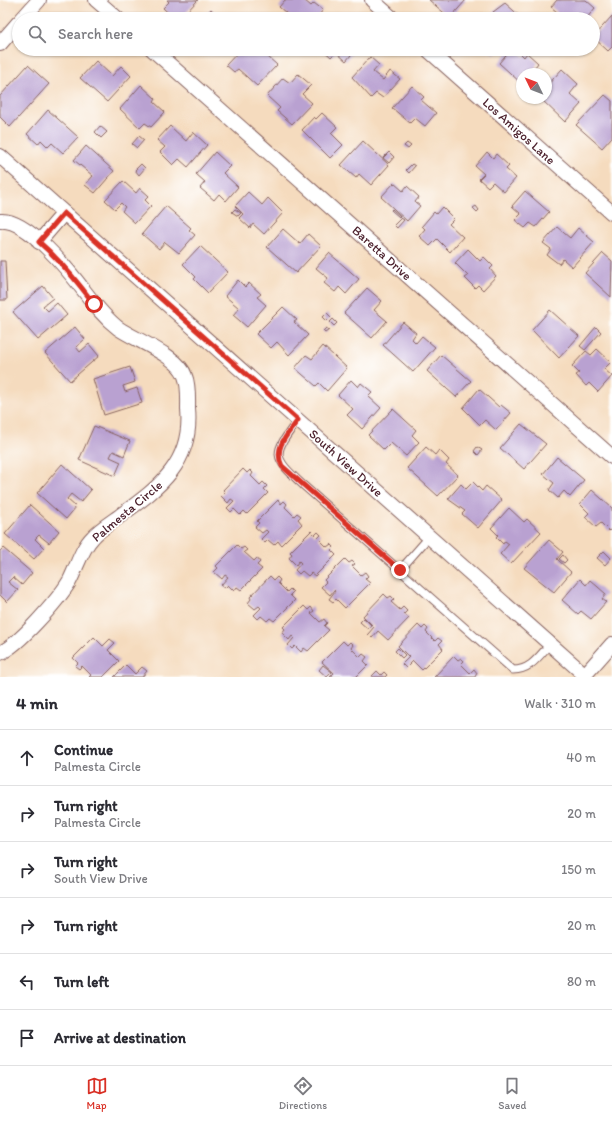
<!DOCTYPE html>
<html lang="en">
<head>
<meta charset="utf-8">
<style>
  :root { --surface:#fff; --page:#f2f2f3; --text:#2b2b33; --muted:#7c7c81; --line:#e1e1e2; --accent:#d93025 }
  body { margin:0; font-family:Itim,sans-serif; background:var(--page); color:var(--text) }
  .compass { position:absolute; left:516px; top:68px; width:36px; height:36px; border-radius:50%; background:var(--surface); box-shadow:0 1px 3px #0004; rotate:313deg }
  .stop { position:absolute; width:12px; height:12px; margin:-9px; border:3px solid #d93025; border-radius:50%; background:#fff }
  .stop.end { background:#d93025; border-color:#fff; box-shadow:0 1px 4px #0008 }
  .list { margin:0; padding:0; list-style:none }
  h2 { display:flex; justify-content:space-between; align-items:center; height:52px; margin:0; padding:0 16px; font-size:17px }
  h2 small { font-size:13px; font-weight:400; color:var(--muted) }
  .list li { display:grid; grid-template-columns:26px 1fr auto; gap:12px; align-items:center; box-sizing:border-box; height:56px; padding:0 16px; border-top:1px solid var(--line) }
  .list b { display:block; font-size:15px; white-space:nowrap }
  .list p { margin:0; font-size:13px; white-space:nowrap; color:var(--muted) }
  .list em { font-size:13px; font-style:normal; color:var(--muted) }
  .icon { flex:none; width:22px; height:22px; fill:none; stroke:currentColor; stroke-width:2; stroke-linecap:round; stroke-linejoin:round }
  .map { position:relative; flex:none; width:612px; height:677px; overflow:hidden }
  .search { position:absolute; background:var(--surface); box-shadow:0 1px 3px #0004; left:12px; right:12px; top:12px; height:44px; display:flex; align-items:center; gap:10px; box-sizing:border-box; padding:0 14px; border-radius:22px; color:var(--muted); font-size:15px }
  .sheet { height:388px; background:var(--surface) }
  nav { display:flex; justify-content:space-around; align-items:center; box-sizing:border-box; height:56px; border-top:1px solid var(--line); background:var(--surface); font-size:11px; color:var(--muted) }
  nav a { display:grid; justify-items:center; gap:2px }
  nav .on { color:var(--accent) }
  .map>svg:first-child { display:block }
  .building { fill:#b9a1d1 }
  .lines { fill:none; stroke-linecap:round; stroke-linejoin:round }
  .lane-casing { stroke:#86615e; stroke-width:9 }
  .street-casing { stroke:#86615e; stroke-width:16 }
  .lane { stroke:#fff; stroke-width:7 }
  .street { stroke:#fff; stroke-width:14 }
  .route { stroke:#d93025; stroke-width:5 }
  .labels { text-anchor:middle; dominant-baseline:central; stroke-width:3.5; stroke-linejoin:round; paint-order:stroke }
  .street-label { font-size:13px; fill:#4a1f2b; stroke:#fff }
</style>
</head>
<body>
<div class="map">
<svg width="612" height="677" viewBox="0 0 612 677">
  <rect width="100%" height="100%" fill="#fff"/>
  <filter id="ink" filterUnits="userSpaceOnUse"><feTurbulence type="fractalNoise" baseFrequency=".025" numOctaves="2"/><feDisplacementMap in="SourceGraphic" scale="8" xChannelSelector="R" yChannelSelector="G"/><feConvolveMatrix kernelMatrix="1 2 1 2 8 2 1 2 1" color-interpolation-filters="sRGB"/></filter>
  <filter id="wash" filterUnits="userSpaceOnUse"><feTurbulence type="fractalNoise" baseFrequency=".012" numOctaves="4" result="noise"/><feDisplacementMap in="SourceGraphic" scale="16" xChannelSelector="R" yChannelSelector="G"/><feGaussianBlur stdDeviation="0.9" result="paint"/><feColorMatrix in="noise" values="0 0 0 0 0 0 0 0 0 0 0 0 0 0 0 0 0 1.4 0 .05"/><feComposite in="paint" operator="in"/></filter>
  <g filter="url(#wash)">
    <rect width="100%" height="100%" fill="#f5dbbe"/>
    <g id="blocks">
      <g class="building">
        <path d="M167,0H198L180,19H175L163,8L169,2Z"/>
        <path d="M285,0H304L311,6L314,3L323,10L316,19H293L279,7Z"/>
        <path d="M429,0H466L450,18Z"/>
        <path d="M557,0H586L595,8L586,19H577L575,17L573,19H552L551,18L557,12L551,7Z"/>
        <path d="M505,3L523,19H490L495,14L493,12Z"/>
        <path d="M211,9L221,19H201Z"/>
        <path d="M481,13L489,19H476Z"/>
        <path d="M612,16V47L608,51L593,37Z"/>
        <path d="M241,49H259L277,65L257,86L238,69L234,72L226,65Z"/>
        <path d="M322,49H356L346,61L336,52L331,57Z"/>
        <path d="M488,49H499L494,54Z"/>
        <path d="M511,49H516L524,57L527,53L538,63L535,67L543,74H522V84L499,63Z"/>
        <path d="M370,57L379,65L373,72L383,80L390,71L400,79L383,98L376,93L371,98L352,77Z"/>
        <path d="M96,61L112,76L121,66L131,76L107,102L80,78Z"/>
        <path d="M28,65L49,84L10,127L0,117V96Z"/>
        <path d="M562,69L578,84L570,94L581,104L565,122L540,98H546V87Z"/>
        <path d="M298,74L311,85L302,94L312,103L292,124L277,111L280,108L267,96L283,78L290,83Z"/>
        <path d="M141,85L156,99L154,102L165,112L151,127L145,123L140,128L120,109Z"/>
        <path d="M412,86L424,97L421,100L436,113L425,126L415,118L410,123L392,108Z"/>
        <path d="M605,95L612,101V137L602,148L576,125Z"/>
        <path d="M48,110L78,137L63,153L52,143L48,147L41,140L38,144L27,134Z"/>
        <path d="M322,113L337,127L331,133L343,145L330,158L302,130L314,117L316,119Z"/>
        <path d="M100,126L107,132L101,138L95,132Z"/>
        <path d="M170,126L186,141L193,132L207,145L188,167L179,159L173,165L160,152L165,147L157,140Z"/>
        <path d="M139,136L144,140L137,148L132,144Z"/>
        <path d="M363,141L389,165L371,185L359,174L356,178L341,165Z"/>
        <path d="M407,143L411,146L408,149L404,146Z"/>
        <path d="M86,146L114,171L95,193L85,185L93,176L74,160Z"/>
        <path d="M215,152L230,166L223,173L238,187L226,201L219,194L214,200L200,188L205,182L196,174Z"/>
        <path d="M389,152L394,157L389,163L383,158Z"/>
        <path d="M487,152L493,158L496,154L509,166L506,169L516,178L504,192L493,182L488,187L479,179L484,174L475,166Z"/>
        <path d="M141,164L145,168L139,175L135,170Z"/>
        <path d="M412,164L415,166L409,173L406,170Z"/>
        <path d="M123,181L136,193L140,188L149,196L145,200L151,206L135,223L122,211L125,207L121,203L115,209L105,200Z"/>
        <path d="M394,183L403,191L407,186L419,197L415,202L420,206L407,221L381,197Z"/>
        <path d="M525,191L549,212L536,227L530,223L525,228L515,220L521,214L512,206Z"/>
        <path d="M248,192L262,205L268,198L283,213L264,234L253,224L250,228L239,218L243,214L235,206Z"/>
        <path d="M166,206L191,228L189,230L195,235L179,253L165,242L159,249L142,234Z"/>
        <path d="M476,206L479,210L477,212L473,208Z"/>
        <path d="M442,207L454,219L449,224L463,237L450,252L437,239L430,246L419,236L425,229L422,226L434,212L436,214Z"/>
        <path d="M235,209L241,213L238,216L232,212Z"/>
        <path d="M392,209L400,216L399,217L391,210Z"/>
        <path d="M401,218L404,220L397,228L394,225Z"/>
        <path d="M557,227L570,238L578,228L594,242L572,267L563,259L559,264L547,255L551,249L543,243Z"/>
        <path d="M283,229L300,244L308,234L321,246L296,273L267,247Z"/>
        <path d="M200,246L228,272L208,293L194,279L196,277L183,264Z"/>
        <path d="M468,249L480,261L484,257L493,266L490,269L496,276L483,290L478,285L475,288L465,278L468,276L455,263Z"/>
        <path d="M329,253L359,279L346,294L339,287L335,292L324,283L328,278L316,268Z"/>
        <path d="M603,253L612,261L611,297L585,273Z"/>
        <path d="M0,261H5L7,300H0Z"/>
        <path d="M238,280L245,287L249,283L261,294L257,297L266,305L247,327L233,315L239,308L225,296Z"/>
        <path d="M43,286L53,298L43,306L48,311L57,303L67,315L38,340L13,312Z"/>
        <path d="M367,288L382,301L374,310L387,321L372,338L344,313Z"/>
        <path d="M283,307L297,320L294,322L308,335L289,355L277,342L271,348L256,334Z"/>
        <path d="M550,310L579,336L559,358L532,330Z"/>
        <path d="M327,313L331,317L327,321L323,317Z"/>
        <path d="M333,319L337,323L334,326L330,322Z"/>
        <path d="M403,322L416,333L412,339L416,343L422,336L435,347L413,372L383,345Z"/>
        <path d="M75,327L85,339L76,347L80,352L89,344L99,356L70,381L45,353Z"/>
        <path d="M596,327L601,332L585,350L580,346Z"/>
        <path d="M326,328L329,330L325,333L323,331Z"/>
        <path d="M323,346L347,368L327,391L319,383L316,386L295,368L306,355L312,359Z"/>
        <path d="M597,349L611,362L604,369L612,376L598,392L589,383L586,386L576,375L579,373L572,366L586,351L591,355Z"/>
        <path d="M441,355L471,381L456,397L427,371Z"/>
        <path d="M130,367L135,382L123,386L125,392L137,388L142,403L104,415L93,379Z"/>
        <path d="M351,380L358,387L361,383L372,392L368,396L381,408L362,429L347,415L353,409L338,395Z"/>
        <path d="M479,389L499,407L501,405L511,413L496,430L485,420L480,425L463,408Z"/>
        <path d="M393,409L416,430L412,435L419,442L406,456L391,443L384,450L368,435Z"/>
        <path d="M521,424L546,444L524,469L500,448Z"/>
        <path d="M94,426L130,441L124,456L113,451L110,457L121,462L115,476L79,460Z"/>
        <path d="M426,447L435,455L439,450L449,460L446,464L458,475L438,496L407,468Z"/>
        <path d="M477,447L482,450L478,455L474,451Z"/>
        <path d="M557,457L584,480L570,497L564,491L558,498L549,490L554,483L543,474Z"/>
        <path d="M62,464L91,490L81,502L71,494L67,499L76,507L66,519L37,493Z"/>
        <path d="M243,469L247,473L250,470L253,473L251,476L260,485L263,482L267,486L264,489L268,493L247,514L244,511L240,515L234,509L231,512L227,508L234,501L231,499L228,503L221,496L225,492L223,490Z"/>
        <path d="M473,482L482,491L486,486L502,500L478,528L462,514L465,511L448,499L461,484L466,489Z"/>
        <path d="M592,490L612,508V528L609,531L601,523L596,527L585,517L589,513L580,504Z"/>
        <path d="M278,500L281,504L284,501L287,504L285,507L294,516L297,513L301,516L298,519L302,524L281,545L278,541L274,545L268,540L265,543L261,539L268,532L266,530L262,533L255,527L259,523L257,521Z"/>
        <path d="M30,505L59,531L49,543L39,535L35,539L44,548L34,559L5,534Z"/>
        <path d="M509,508L524,522L527,519L541,532L511,564L500,554L509,544L505,541L503,544L496,537L498,535L491,528Z"/>
        <path d="M311,531L315,535L318,532L321,535L318,538L327,547L331,544L334,547L331,550L336,555L315,576L311,573L308,576L302,571L299,574L295,570L301,563L299,561L296,565L289,558L292,554L290,552Z"/>
        <path d="M549,540L563,552L557,559L571,572L554,592L524,568Z"/>
        <path d="M237,545L241,549L244,547L247,550L244,552L254,561L257,558L260,562L257,565L262,569L241,590L237,587L234,591L228,585L225,588L221,585L228,577L225,575L222,579L214,572L218,568L216,566Z"/>
        <path d="M3,548L32,573L22,585L13,577L8,582L18,590L7,602L0,595V551Z"/>
        <path d="M604,551L611,558L605,565L597,558Z"/>
        <path d="M563,555L567,560L564,563L559,559Z"/>
        <path d="M345,559L349,563L352,561L355,564L352,566L361,575L365,572L368,576L365,579L370,583L345,608L336,599L333,602L329,599L335,591L334,590L330,595L321,587L326,582L324,580Z"/>
        <path d="M270,576L274,580L277,577L280,580L278,583L287,592L290,589L293,592L290,595L295,600L274,621L270,618L267,621L261,616L258,619L254,615L261,608L259,606L255,609L248,603L251,599L250,597Z"/>
        <path d="M580,579L586,585L590,580L606,594L602,599L606,602L591,619L581,611L578,614L562,600Z"/>
        <path d="M384,594L388,598L391,596L394,599L391,602L400,610L403,607L407,611L404,614L409,618L388,640L378,631L372,638L368,634L374,627L363,616Z"/>
        <path d="M304,606L308,610L311,607L314,611L311,613L320,622L324,619L327,623L324,626L329,630L308,651L304,648L301,652L295,646L292,649L288,645L294,638L292,636L289,640L282,633L285,629L283,627Z"/>
        <path d="M364,618L371,625L368,629L360,622Z"/>
        <path d="M418,625L422,629L425,626L428,629L426,632L435,641L438,638L442,641L439,644L443,649L422,670L413,661L406,668L402,664L409,657L398,646Z"/>
        <path d="M94,637L103,646L110,639L115,643L108,650L119,661L103,677H89L91,675L82,666L79,669L75,666L78,663L73,658Z"/>
        <path d="M343,641L347,645L350,642L353,645L351,648L360,657L363,654L367,657L364,661L368,665L356,677H330L334,673L322,662Z"/>
        <path d="M398,648L405,655L402,658L395,651Z"/>
        <path d="M454,656L458,660L461,658L464,661L461,664L470,673L474,669L477,673L475,677H434Z"/>
        <path d="M126,665L135,674L142,667L147,671L142,677H114Z"/>
        <path d="M323,665L332,672L327,677L319,670Z"/>
        <path d="M377,671L381,675L384,672L387,675L385,677H371Z"/>
      </g>
    </g>
  </g>
  <g filter="url(#ink)">
    <use href="#blocks" fill-opacity="0" stroke="#86615e" stroke-width="1"/>
    <g class="lines">
      <defs>
        <g id="lane">
          <path d="M298,420C272,455 272,456 303,485L513,670C531,670 539,656 550,644"/>
          <path d="M400,570L429,537"/>
        </g>
        <g id="street">
          <path d="M96,0L118,19"/>
          <path d="M372,0L393,19"/>
          <path d="M22,19L39,0"/>
          <path d="M0,44L19,22"/>
          <path d="M152,49L612,457"/>
          <path d="M427,49L612,213"/>
          <path d="M0,156L585,675"/>
          <path d="M0,221C27,218 70,272 85,292C95,305 105,318 118,328C135,340 179,356 185,376C189,386 188,399 188,409C193,462 160,487 121,515C112,522 101,528 93,537C81,549 77,567 69,582C58,600 19,645 0,653"/>
          <path d="M39,242L64,213"/>
          <path d="M583,677L612,644"/>
        </g>
      </defs>
      <use href="#lane" class="lane-casing"/>
      <use href="#street" class="street-casing"/>
      <use href="#lane" class="lane"/>
      <use href="#street" class="street"/>
    </g>
  </g>
  <g class="lines" filter="url(#ink)">
    <path class="route" d="M94,304C77,281 60,260 39,242L64,213L298,420C287,435 273,448 282,466L400,570"/>
  </g>
  <g class="labels">
    <g class="street-label">
      <text transform="translate(519 131) rotate(42)">Los Amigos Lane</text>
      <text transform="translate(382 253) rotate(42)">Baretta Drive</text>
      <text transform="translate(346 463) rotate(42)">South View Drive</text>
      <text transform="translate(127 511) rotate(-40)">Palmesta Circle</text>
    </g>
  </g>
</svg>
<svg class="compass" viewBox="-18 -18 36 36"><path d="M0-13l5 13h-10z" fill="#e53935"/><path d="M0 13l5-13h-10z" fill="#7c7c81"/></svg>
<div class="stop" style="left:94px;top:304px"></div>
<div class="stop end" style="left:400px;top:570px"></div>
<div class="search"><svg class="icon" aria-label="search" viewBox="0 0 24 24"><circle cx="10" cy="10" r="6"/><path d="M15 15l6 6"/></svg>Search here</div>
</div>
<section class="sheet">
<h2>4 min<small>Walk · 310 m</small></h2>
<ul class="list">
<li><svg class="icon" aria-label="ahead" viewBox="0 0 24 24"><path d="M12 20V5M6 11l6-6 6 6"/></svg><div><b>Continue</b><p>Palmesta Circle</p></div><em>40 m</em></li>
<li><svg class="icon" aria-label="right" viewBox="0 0 24 24"><path d="M7 20v-9h11M14 6l5 5-5 5"/></svg><div><b>Turn right</b><p>Palmesta Circle</p></div><em>20 m</em></li>
<li><svg class="icon" aria-label="right" viewBox="0 0 24 24"><path d="M7 20v-9h11M14 6l5 5-5 5"/></svg><div><b>Turn right</b><p>South View Drive</p></div><em>150 m</em></li>
<li><svg class="icon" aria-label="right" viewBox="0 0 24 24"><path d="M7 20v-9h11M14 6l5 5-5 5"/></svg><div><b>Turn right</b></div><em>20 m</em></li>
<li><svg class="icon" aria-label="left" viewBox="0 0 24 24"><path d="M17 20v-9H6M10 6l-5 5 5 5"/></svg><div><b>Turn left</b></div><em>80 m</em></li>
<li><svg class="icon" aria-label="arrive" viewBox="0 0 24 24"><path d="M6 21V4h12l-3 4 3 4H6"/></svg><div><b>Arrive at destination</b></div></li>
</ul>
</section>
<nav>
<a class="on"><svg class="icon" aria-label="map" viewBox="0 0 24 24"><path d="M3 6l6-2 6 2 6-2v14l-6 2-6-2-6 2zM9 4v14M15 6v14"/></svg>Map</a>
<a><svg class="icon" aria-label="directions" viewBox="0 0 24 24"><path d="M12 3l9 9-9 9-9-9zM9 14v-3h6M13 9l2 2-2 2"/></svg>Directions</a>
<a><svg class="icon" aria-label="saved" viewBox="0 0 24 24"><path d="M7 4h10v16l-5-4-5 4z"/></svg>Saved</a>
</nav>
</body>
</html>
